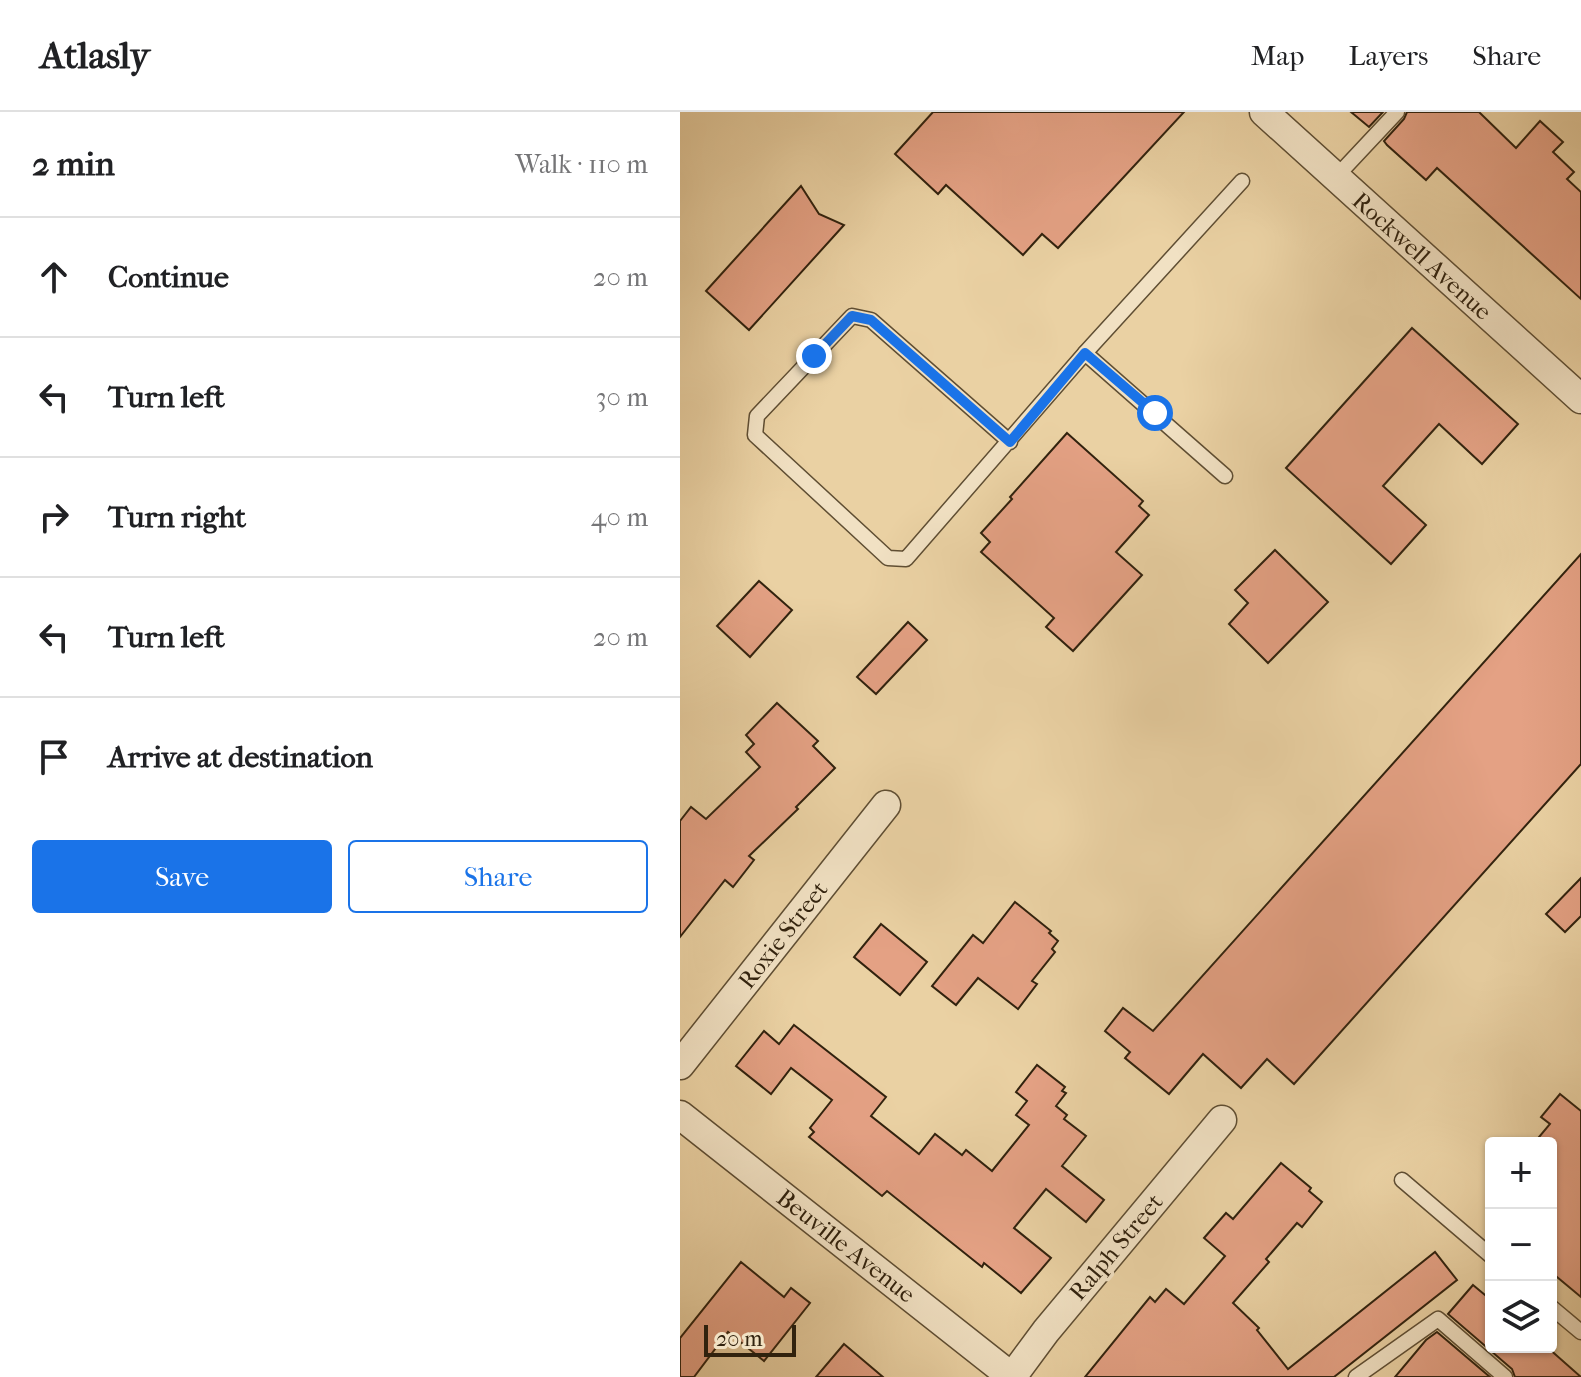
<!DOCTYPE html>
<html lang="en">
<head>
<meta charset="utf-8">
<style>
  :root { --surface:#fff; --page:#f2f2f2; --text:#202124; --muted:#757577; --line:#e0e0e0; --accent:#1a73e8 }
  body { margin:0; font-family:"IM FELL French Canon",serif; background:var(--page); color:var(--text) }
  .controls { position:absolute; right:24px; bottom:24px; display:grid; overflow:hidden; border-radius:8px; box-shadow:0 2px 6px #0004 }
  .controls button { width:72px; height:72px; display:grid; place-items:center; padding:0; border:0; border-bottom:2px solid var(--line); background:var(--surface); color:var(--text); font:40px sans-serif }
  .scale { position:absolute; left:24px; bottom:20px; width:92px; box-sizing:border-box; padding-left:8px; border:4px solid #31220e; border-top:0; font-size:22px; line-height:28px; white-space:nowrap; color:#31220e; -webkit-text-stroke:6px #f1e1c3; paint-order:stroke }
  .stop { position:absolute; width:24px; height:24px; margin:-18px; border:6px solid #1a73e8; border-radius:50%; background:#fff }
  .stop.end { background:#1a73e8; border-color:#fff; box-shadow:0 2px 8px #0008 }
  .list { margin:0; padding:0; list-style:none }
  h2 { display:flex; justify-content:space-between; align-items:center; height:104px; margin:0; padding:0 32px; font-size:34px }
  h2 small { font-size:26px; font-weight:400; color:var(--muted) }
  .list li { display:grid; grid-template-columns:52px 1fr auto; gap:24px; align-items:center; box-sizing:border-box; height:120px; padding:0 32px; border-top:2px solid var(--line) }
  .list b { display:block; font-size:30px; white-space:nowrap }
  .list em { font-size:26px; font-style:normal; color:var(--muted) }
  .actions { display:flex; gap:16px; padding:24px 32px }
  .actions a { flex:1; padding:18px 0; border:2px solid var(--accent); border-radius:8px; text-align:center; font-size:28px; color:var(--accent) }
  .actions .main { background:var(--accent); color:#fff }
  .icon { flex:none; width:44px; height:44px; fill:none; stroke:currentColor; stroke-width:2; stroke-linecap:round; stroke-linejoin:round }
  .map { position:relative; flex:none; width:901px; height:1265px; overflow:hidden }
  header { display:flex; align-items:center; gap:48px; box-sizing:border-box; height:112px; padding:0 40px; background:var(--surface); border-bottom:2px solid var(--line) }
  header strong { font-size:38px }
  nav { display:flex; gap:44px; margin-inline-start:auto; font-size:28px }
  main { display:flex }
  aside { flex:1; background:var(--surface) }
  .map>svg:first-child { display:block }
  .building { fill:#e4a184; stroke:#31220e; stroke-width:2 }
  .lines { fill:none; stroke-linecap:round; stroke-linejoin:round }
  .lane-casing { stroke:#5f4e33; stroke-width:17 }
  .street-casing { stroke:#5f4e33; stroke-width:31 }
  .lane { stroke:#f1e1c3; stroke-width:14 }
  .street { stroke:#f1e1c3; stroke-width:28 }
  .route { stroke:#1a73e8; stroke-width:10 }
  .labels { text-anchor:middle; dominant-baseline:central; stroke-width:7; stroke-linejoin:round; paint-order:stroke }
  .street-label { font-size:24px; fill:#31220e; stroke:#f1e1c3 }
</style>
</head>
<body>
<header>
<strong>Atlasly</strong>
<nav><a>Map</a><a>Layers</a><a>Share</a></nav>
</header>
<main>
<aside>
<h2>2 min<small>Walk · 110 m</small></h2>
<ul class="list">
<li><svg class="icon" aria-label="ahead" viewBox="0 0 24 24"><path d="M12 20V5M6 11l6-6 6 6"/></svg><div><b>Continue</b></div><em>20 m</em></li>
<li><svg class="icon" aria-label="left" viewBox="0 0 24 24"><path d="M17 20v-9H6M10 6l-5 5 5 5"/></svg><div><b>Turn left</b></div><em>30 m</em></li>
<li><svg class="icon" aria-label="right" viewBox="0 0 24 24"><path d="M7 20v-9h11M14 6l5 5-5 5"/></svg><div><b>Turn right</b></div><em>40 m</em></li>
<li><svg class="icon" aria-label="left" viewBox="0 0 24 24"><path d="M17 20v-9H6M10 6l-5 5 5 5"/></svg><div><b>Turn left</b></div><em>20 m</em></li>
<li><svg class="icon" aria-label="arrive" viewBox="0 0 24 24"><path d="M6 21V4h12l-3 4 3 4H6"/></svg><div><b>Arrive at destination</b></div></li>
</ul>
<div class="actions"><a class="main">Save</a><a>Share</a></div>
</aside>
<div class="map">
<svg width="901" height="1265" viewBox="0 0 901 1265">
  <rect width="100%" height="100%" fill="#ead1a3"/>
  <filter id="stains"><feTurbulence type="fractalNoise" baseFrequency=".0025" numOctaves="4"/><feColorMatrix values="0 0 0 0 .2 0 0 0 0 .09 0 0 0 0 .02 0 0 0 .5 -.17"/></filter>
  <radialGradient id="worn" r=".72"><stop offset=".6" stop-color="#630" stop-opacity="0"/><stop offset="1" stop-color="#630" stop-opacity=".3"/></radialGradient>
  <g class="building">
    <path d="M253,0H504L378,136L362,122L343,143L266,73L258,82L215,42Z"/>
    <path d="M671,0H703L689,15Z"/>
    <path d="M727,0H799L836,36L860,9L883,30L873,40L894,60L887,67L901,80V187L757,56L746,68L707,33L704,29L724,7Z"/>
    <path d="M121,74L139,102L164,113L69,218L26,179Z"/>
    <path d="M732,216L838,312L802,352L759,312L703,374L746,413L711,452L606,356Z"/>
    <path d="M387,321L463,389L459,394L469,403L436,440L462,463L393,539L366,515L374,506L301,440L310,430L301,421L332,387L330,385Z"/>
    <path d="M595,438L648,490L588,551L549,512L568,491L555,478Z"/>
    <path d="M901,442V652L614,972L587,947L561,976L523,942L489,982L445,946L450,940L425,919L443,896L473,919Z"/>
    <path d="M79,469L112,498L70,545L37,514Z"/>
    <path d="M228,510L247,528L196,582L177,565Z"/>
    <path d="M97,591L138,629L133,634L155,656L116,695L118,697L69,744L74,748L53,775L45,768L0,825V709L11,695L26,707L80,655L66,640L74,632L66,623Z"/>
    <path d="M901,766V804L885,820L866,802Z"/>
    <path d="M335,790L371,819L369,821L378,829L372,837L375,840L352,869L357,872L338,897L298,866L276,893L252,874L293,823L303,831Z"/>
    <path d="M201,812L247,850L220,883L174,845Z"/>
    <path d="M114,913L206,985L191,1004L239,1042L255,1022L282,1043L286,1038L312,1059L349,1013L336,1003L347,989L336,980L357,953L385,975L382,979L386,981L376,994L387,1003L384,1007L406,1024L382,1054L424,1088L406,1110L366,1077L334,1116L371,1146L341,1181L304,1151L302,1155L207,1079L202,1084L129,1025L134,1020L130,1016L152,988L111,956L91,982L56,954L84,919L99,932Z"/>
    <path d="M880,982L901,999V1185L871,1160V1031H854L870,1012L861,1005Z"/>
    <path d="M601,1051L631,1076L629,1079L642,1090L622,1115L617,1111L586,1147L589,1150L553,1191L579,1216L577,1218L608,1257L755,1140L777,1168L654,1265H405L470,1185L475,1190L486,1177L504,1192L545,1144L524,1126L546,1101L553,1107Z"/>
    <path d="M61,1150L104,1185L111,1176L130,1191L84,1249L48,1220L14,1265H0V1226Z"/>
    <path d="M793,1173L811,1188V1235H867L901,1265H835L832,1257L768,1202Z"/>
    <path d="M757,1220L810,1265H715L746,1228Z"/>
    <path d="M164,1232L203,1265H136Z"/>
  </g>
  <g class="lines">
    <defs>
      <g id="lane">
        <path d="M656,65L717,0"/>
        <path d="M405,241L562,69"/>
        <path d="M330,330L191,208L172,204L77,304L75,323L208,446L226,447L405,241L545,364"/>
        <path d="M722,1068L811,1144"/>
        <path d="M871,1195L901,1220"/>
        <path d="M676,1265L758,1207L825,1265"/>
      </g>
      <g id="street">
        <path d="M584,0L901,287"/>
        <path d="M0,953L206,693"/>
        <path d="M0,1003L332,1265"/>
        <path d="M332,1265L366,1219L542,1008"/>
      </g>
    </defs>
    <use href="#lane" class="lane-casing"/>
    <use href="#street" class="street-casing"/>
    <use href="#lane" class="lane"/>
    <use href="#street" class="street"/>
  </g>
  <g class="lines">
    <path class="route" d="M134,244L172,204L191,208L330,330L405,241L475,301"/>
  </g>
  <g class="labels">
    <g class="street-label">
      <text transform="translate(742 144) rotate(42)">Rockwell Avenue</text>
      <text transform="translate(103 823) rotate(-52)">Roxie Street</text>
      <text transform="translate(166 1134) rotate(38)">Beuville Avenue</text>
      <text transform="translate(436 1135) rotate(-50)">Ralph Street</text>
    </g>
  </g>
  <rect width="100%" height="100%" filter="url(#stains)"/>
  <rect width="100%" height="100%" fill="url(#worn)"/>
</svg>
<div class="controls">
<button>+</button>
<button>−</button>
<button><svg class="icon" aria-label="layers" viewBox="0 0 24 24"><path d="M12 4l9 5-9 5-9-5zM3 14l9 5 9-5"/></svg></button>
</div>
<div class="scale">20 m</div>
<div class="stop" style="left:475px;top:301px"></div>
<div class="stop end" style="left:134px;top:244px"></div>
</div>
</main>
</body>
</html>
